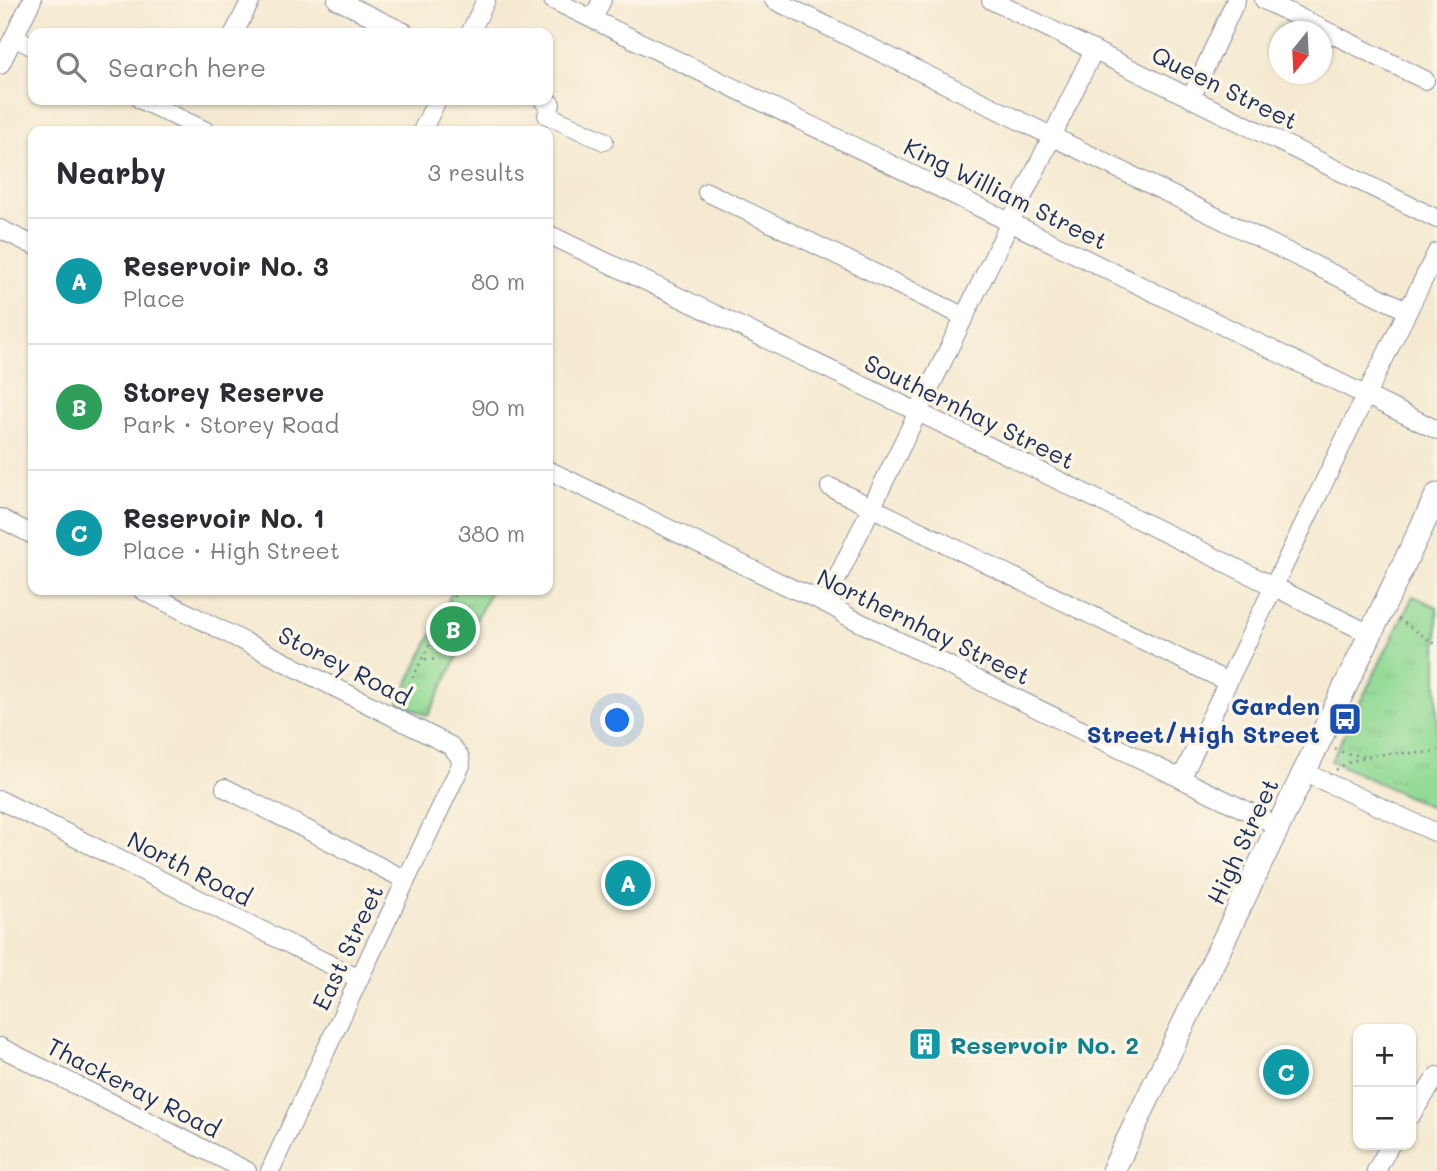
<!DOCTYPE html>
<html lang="en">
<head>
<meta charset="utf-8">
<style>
  :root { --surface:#fff; --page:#f7f7f7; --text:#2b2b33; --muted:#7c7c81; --line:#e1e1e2; --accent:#0b8043 }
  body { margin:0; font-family:Mali,sans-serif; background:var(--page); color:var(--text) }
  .controls { position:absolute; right:21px; bottom:21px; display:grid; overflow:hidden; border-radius:14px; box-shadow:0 2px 5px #0004 }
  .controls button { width:63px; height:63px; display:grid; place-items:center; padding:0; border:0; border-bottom:2px solid var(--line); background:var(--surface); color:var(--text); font:35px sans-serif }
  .compass { position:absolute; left:1269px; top:21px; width:63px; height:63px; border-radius:50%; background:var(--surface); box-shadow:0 2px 5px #0004; rotate:198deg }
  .you { position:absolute; left:618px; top:721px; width:24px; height:24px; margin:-18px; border:5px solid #fff; border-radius:50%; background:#1a73e8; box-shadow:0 0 0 10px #1a73e833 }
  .badge { display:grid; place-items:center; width:46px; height:46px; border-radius:50%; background:var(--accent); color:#fff; font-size:23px; font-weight:700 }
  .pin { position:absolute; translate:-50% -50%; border:4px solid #fff; box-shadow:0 2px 7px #0006 }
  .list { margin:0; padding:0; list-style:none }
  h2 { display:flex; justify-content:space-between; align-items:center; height:91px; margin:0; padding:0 28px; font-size:30px }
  h2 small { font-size:23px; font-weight:400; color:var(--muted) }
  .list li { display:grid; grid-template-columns:46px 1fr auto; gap:21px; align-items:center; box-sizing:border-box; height:126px; padding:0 28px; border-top:2px solid var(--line) }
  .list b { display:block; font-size:26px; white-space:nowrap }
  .list p { margin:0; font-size:23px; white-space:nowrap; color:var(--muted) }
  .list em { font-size:23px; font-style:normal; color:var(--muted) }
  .icon { flex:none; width:38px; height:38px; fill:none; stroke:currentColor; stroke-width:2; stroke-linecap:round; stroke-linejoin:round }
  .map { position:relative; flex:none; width:1437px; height:1171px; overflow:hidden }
  .search { position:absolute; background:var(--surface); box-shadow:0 2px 5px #0004; left:28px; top:28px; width:525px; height:77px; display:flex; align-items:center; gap:18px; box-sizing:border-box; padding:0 24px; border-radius:14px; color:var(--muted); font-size:26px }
  .panel { position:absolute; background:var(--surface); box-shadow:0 2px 5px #0004; left:28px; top:126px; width:525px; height:469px; border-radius:14px }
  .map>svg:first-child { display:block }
  .park { fill:url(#park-tufts); stroke:#568479; stroke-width:2 }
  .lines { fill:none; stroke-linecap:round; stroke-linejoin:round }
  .minor-casing { stroke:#888c98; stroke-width:20 }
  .major-casing { stroke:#888c98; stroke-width:25 }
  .path { stroke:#888c98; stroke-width:2.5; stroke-dasharray:2 5; stroke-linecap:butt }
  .minor { stroke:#fff; stroke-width:18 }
  .major { stroke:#fff; stroke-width:23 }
  .labels { text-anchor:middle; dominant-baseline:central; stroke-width:7; stroke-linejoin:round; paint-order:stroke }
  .street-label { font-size:24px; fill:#1b2f5e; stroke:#fcf5e5 }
  .transit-label { font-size:24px; font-weight:bold; fill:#164399; stroke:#fcf5e5; text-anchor:end }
  .culture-label { font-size:24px; font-weight:bold; fill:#0d838f; stroke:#fcf5e5; text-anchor:start }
</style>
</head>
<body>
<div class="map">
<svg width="1437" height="1171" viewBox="0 0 1437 1171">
  <defs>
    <pattern id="park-tufts" width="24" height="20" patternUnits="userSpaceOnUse" patternTransform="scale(1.75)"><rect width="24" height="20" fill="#92da94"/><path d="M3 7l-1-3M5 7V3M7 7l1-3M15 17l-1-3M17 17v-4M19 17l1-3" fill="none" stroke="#7dbb82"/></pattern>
  </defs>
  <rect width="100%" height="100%" fill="#fcf5e5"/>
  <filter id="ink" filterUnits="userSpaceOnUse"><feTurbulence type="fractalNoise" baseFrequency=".0143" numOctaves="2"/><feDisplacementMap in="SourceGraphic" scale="14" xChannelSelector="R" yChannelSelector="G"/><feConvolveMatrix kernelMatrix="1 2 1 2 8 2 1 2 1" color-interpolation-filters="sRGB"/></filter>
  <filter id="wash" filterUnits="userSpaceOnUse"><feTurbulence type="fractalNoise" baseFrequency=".00686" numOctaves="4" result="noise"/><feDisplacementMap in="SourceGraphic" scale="28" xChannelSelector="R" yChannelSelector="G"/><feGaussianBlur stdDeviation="1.57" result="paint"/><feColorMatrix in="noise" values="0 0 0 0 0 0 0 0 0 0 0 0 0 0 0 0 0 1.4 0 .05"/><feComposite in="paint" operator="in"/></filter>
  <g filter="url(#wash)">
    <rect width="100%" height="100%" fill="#f5ead1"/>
    <g class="park">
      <path d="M453,590H491L428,716L399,702Z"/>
      <path d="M1413,596L1437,607V810L1331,761Z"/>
    </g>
  </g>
  <g filter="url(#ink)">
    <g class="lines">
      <defs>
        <g id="minor">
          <path d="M337,0L406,33"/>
          <path d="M553,0L1437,430"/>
          <path d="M774,0L1408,311"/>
          <path d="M991,0L1437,219"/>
          <path d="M1264,0L1425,80"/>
          <path d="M593,19L602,0"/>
          <path d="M234,33L251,0"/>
          <path d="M470,33L486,0"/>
          <path d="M14,37L33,47"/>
          <path d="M0,65L32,0"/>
          <path d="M1191,98L1236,0"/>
          <path d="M141,100L206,131"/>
          <path d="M543,100L551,104L547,115L604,141"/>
          <path d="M423,129L437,100"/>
          <path d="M707,192L965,317"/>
          <path d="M0,229L33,245"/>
          <path d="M548,234L1003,453L1370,634"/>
          <path d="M548,470L793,589C812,596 831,604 847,616L1278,826"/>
          <path d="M830,487L1228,682"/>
          <path d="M0,518L33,535"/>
          <path d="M142,590L451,746L460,757L461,765L359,979L270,1171"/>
          <path d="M825,603L1094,50"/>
          <path d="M1304,772L1437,833"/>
          <path d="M1181,779L1366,395L1437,252"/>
          <path d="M225,788L406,880"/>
          <path d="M0,800L359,979"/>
          <path d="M0,1047L247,1171"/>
          <path d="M1411,1115L1437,1076"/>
          <path d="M1376,1171L1390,1145"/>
        </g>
        <path id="major" d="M1113,1171L1437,495"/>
      </defs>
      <use href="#minor" class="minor-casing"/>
      <use href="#major" class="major-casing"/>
      <g class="path">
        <path d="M1398,619L1437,645"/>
        <path d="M425,659L439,660"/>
        <path d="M400,703L457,590"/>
        <path d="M1335,749L1347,754L1366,756"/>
        <path d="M1336,770C1364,749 1404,755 1437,752"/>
      </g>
      <use href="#minor" class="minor"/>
      <use href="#major" class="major"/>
    </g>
  </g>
  <defs>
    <symbol id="bus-square" viewBox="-11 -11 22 22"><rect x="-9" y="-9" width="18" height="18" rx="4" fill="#1a4fb4" stroke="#fcf5e5"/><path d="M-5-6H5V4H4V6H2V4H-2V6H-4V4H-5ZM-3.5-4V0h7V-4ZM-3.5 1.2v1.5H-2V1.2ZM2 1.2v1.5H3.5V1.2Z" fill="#fff"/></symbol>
    <symbol id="building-square" viewBox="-11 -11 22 22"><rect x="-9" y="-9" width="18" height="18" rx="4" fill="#0f9aa8" stroke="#fcf5e5"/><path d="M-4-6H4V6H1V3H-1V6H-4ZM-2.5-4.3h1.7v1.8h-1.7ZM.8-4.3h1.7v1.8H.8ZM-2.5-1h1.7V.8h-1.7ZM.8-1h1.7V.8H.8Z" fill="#fff"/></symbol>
  </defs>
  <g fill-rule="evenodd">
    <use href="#bus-square" x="1326" y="700" width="38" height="38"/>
    <use href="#building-square" x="906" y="1025" width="38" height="38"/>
  </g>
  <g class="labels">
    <g class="street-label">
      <text transform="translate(1225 87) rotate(26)">Queen Street</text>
      <text transform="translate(1006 193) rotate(26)">King William Street</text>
      <text transform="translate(970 411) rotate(26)">Southernhay Street</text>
      <text transform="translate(924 626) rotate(26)">Northernhay Street</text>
      <text transform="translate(345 665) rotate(27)">Storey Road</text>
      <text transform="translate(1242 841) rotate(-65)">High Street</text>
      <text transform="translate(190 868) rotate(27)">North Road</text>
      <text transform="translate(347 947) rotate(-65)">East Street</text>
      <text transform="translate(134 1087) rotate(27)">Thackeray Road</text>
    </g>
    <g class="transit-label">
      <text x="1320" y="705">Garden<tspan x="1320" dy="28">Street/High Street</tspan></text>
    </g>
    <g class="culture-label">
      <text x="950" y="1044">Reservoir No. 2</text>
    </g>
  </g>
</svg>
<div class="controls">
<button>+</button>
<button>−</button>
</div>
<svg class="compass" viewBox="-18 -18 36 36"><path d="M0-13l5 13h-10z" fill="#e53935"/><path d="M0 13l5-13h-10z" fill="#7c7c81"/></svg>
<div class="you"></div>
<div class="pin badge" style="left:628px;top:883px;background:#0f9aa8">A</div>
<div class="pin badge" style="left:453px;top:629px;background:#2e9e5b">B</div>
<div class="pin badge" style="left:1286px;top:1072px;background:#0f9aa8">C</div>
<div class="search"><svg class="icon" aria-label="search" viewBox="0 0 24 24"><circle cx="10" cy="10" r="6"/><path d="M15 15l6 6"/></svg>Search here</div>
<section class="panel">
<h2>Nearby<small>3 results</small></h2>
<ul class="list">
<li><span class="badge" style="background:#0f9aa8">A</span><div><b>Reservoir No. 3</b><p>Place</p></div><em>80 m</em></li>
<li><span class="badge" style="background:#2e9e5b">B</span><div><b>Storey Reserve</b><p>Park · Storey Road</p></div><em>90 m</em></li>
<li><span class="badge" style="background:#0f9aa8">C</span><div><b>Reservoir No. 1</b><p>Place · High Street</p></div><em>380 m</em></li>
</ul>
</section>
</div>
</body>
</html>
